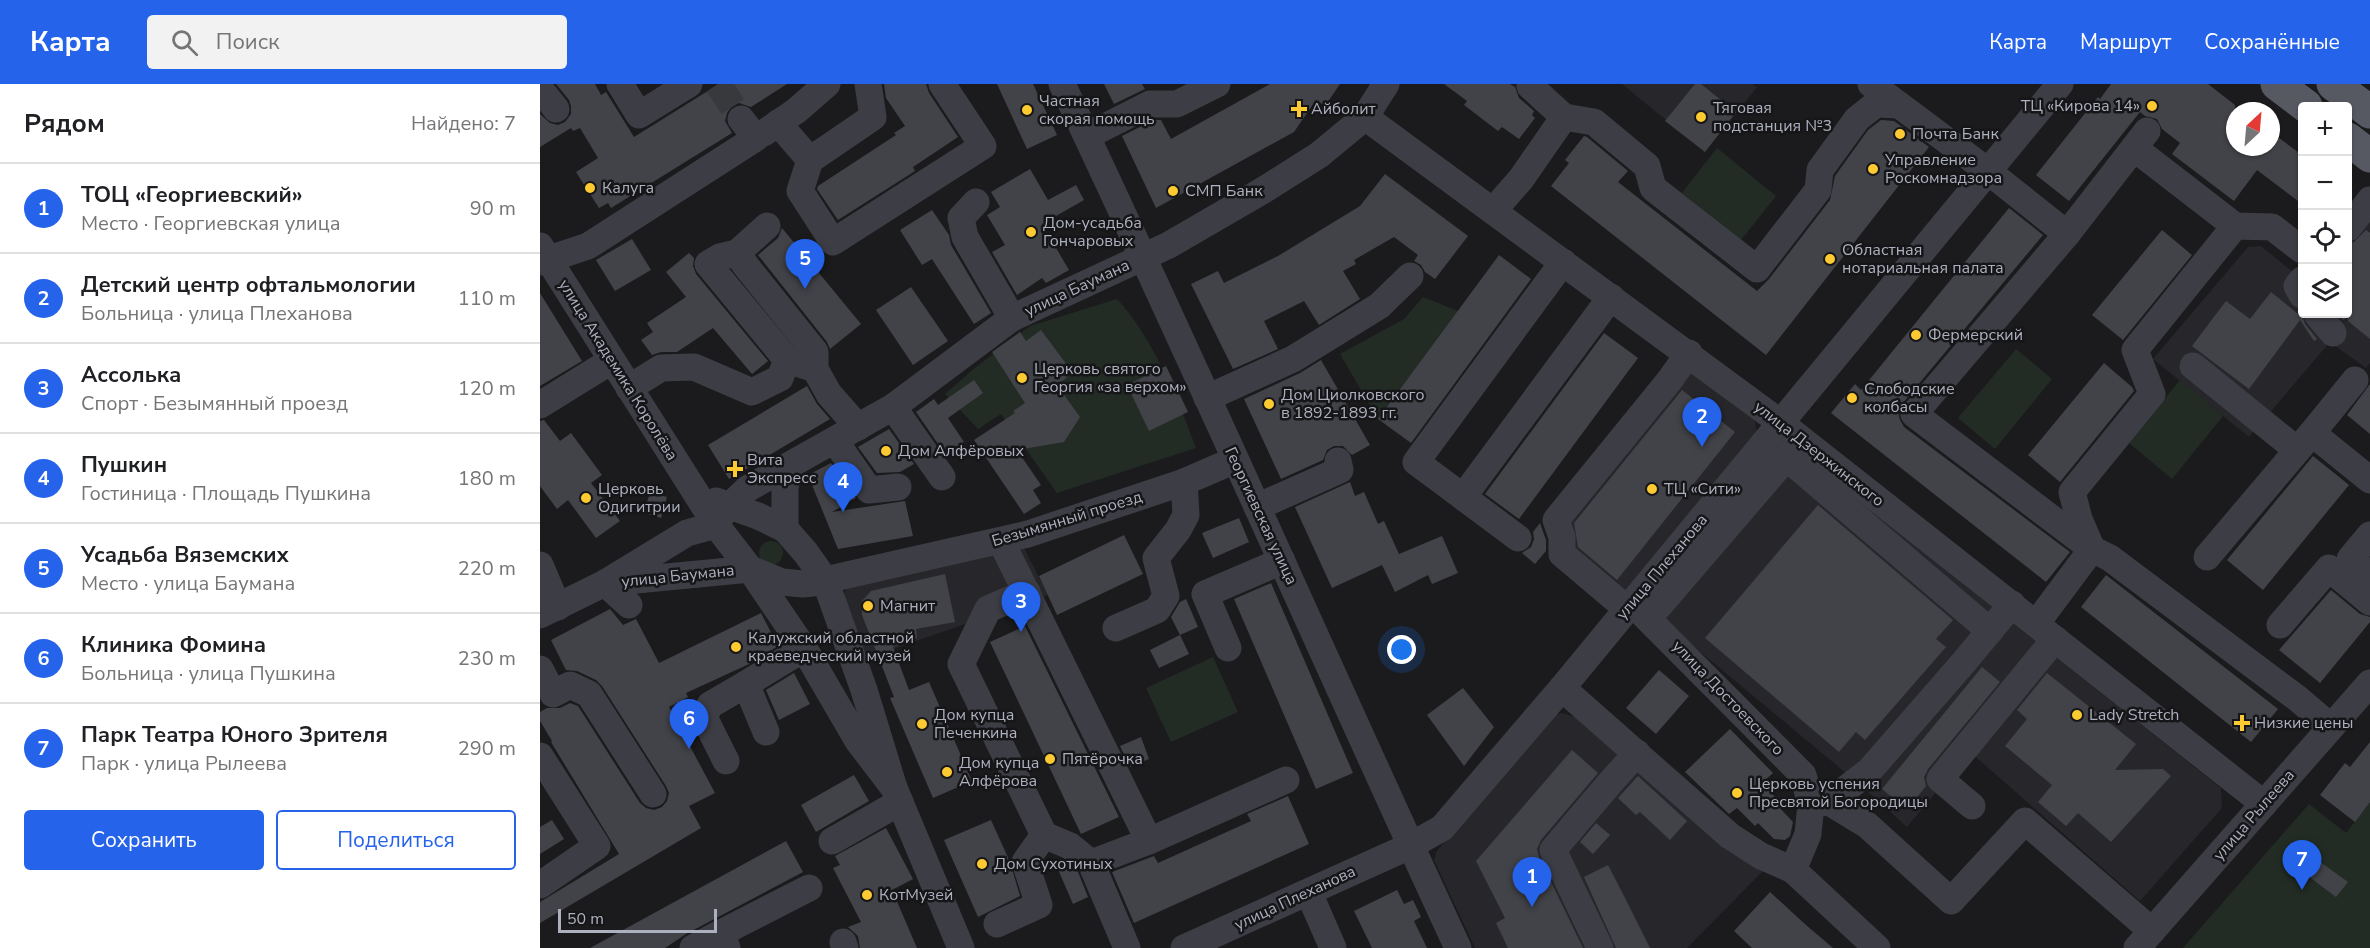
<!DOCTYPE html>
<html lang="ru">
<head>
<meta charset="utf-8">
<style>
  :root { --surface:#fff; --page:#f2f2f2; --text:#202124; --muted:#757577; --line:#e0e0e0; --accent:#2563eb }
  body { margin:0; font-family:"Nunito Sans",sans-serif; background:var(--page); color:var(--text) }
  .controls { position:absolute; right:18px; top:18px; display:grid; overflow:hidden; border-radius:6px; box-shadow:0 2px 4px #0004 }
  .controls button { width:54px; height:54px; display:grid; place-items:center; padding:0; border:0; border-bottom:2px solid var(--line); background:var(--surface); color:var(--text); font:30px sans-serif }
  .compass { position:absolute; left:1686px; top:18px; width:54px; height:54px; border-radius:50%; background:var(--surface); box-shadow:0 2px 4px #0004; rotate:26deg }
  .scale { position:absolute; left:18px; bottom:15px; width:159px; box-sizing:border-box; padding-left:6px; border:3px solid #adb0be; border-top:0; font-size:16px; line-height:21px; white-space:nowrap; color:#adb0be; -webkit-text-stroke:4px #161618; paint-order:stroke }
  .you { position:absolute; left:862px; top:566px; width:21px; height:21px; margin:-15px; border:4px solid #fff; border-radius:50%; background:#1a73e8; box-shadow:0 0 0 9px #1a73e833 }
  .badge { display:grid; place-items:center; width:39px; height:39px; border-radius:50%; background:var(--accent); color:#fff; font-size:20px; font-weight:700 }
  .pin { position:absolute; translate:-50% -50px; filter:drop-shadow(0 2px 3px #0008) }
  .pin::after { content:''; position:absolute; top:32px; width:21px; height:18px; background:inherit; clip-path:polygon(0 0,100% 0,50% 100%) }
  .list { margin:0; padding:0; list-style:none }
  h2 { display:flex; justify-content:space-between; align-items:center; height:78px; margin:0; padding:0 24px; font-size:26px }
  h2 small { font-size:20px; font-weight:400; color:var(--muted) }
  .list li { display:grid; grid-template-columns:39px 1fr auto; gap:18px; align-items:center; box-sizing:border-box; height:90px; padding:0 24px; border-top:2px solid var(--line) }
  .list b { display:block; font-size:22px; white-space:nowrap }
  .list p { margin:0; font-size:20px; white-space:nowrap; color:var(--muted) }
  .list em { font-size:20px; font-style:normal; color:var(--muted) }
  .actions { display:flex; gap:12px; padding:18px 24px }
  .actions a { flex:1; padding:14px 0; border:2px solid var(--accent); border-radius:6px; text-align:center; font-size:21px; color:var(--accent) }
  .actions .main { background:var(--accent); color:#fff }
  .icon { flex:none; width:33px; height:33px; fill:none; stroke:currentColor; stroke-width:2; stroke-linecap:round; stroke-linejoin:round }
  .map { position:relative; flex:none; width:1830px; height:864px; overflow:hidden }
  header { display:flex; align-items:center; gap:36px; box-sizing:border-box; height:84px; padding:0 30px; background:var(--accent); color:#fff }
  header strong { font-size:28px }
  nav { display:flex; gap:33px; margin-inline-start:auto; font-size:21px }
  .search { width:420px; height:54px; background:var(--page); display:flex; align-items:center; gap:15px; box-sizing:border-box; padding:0 21px; border-radius:6px; color:var(--muted); font-size:22px }
  main { display:flex }
  aside { flex:1; background:var(--surface) }
  .map>svg:first-child { display:block }
  .built { fill:#27272b }
  .green { fill:#222c24 }
  .building { fill:#424348 }
  .lines { fill:none; stroke-linecap:round; stroke-linejoin:round }
  .minor-tunnel { stroke:#38393d; stroke-width:27; stroke-dasharray:27 14; stroke-linecap:butt }
  .minor { stroke:#3d3e45; stroke-width:27 }
  .major { stroke:#575962; stroke-width:33 }
  .poi-dot { fill:#feca32; stroke:#161618; stroke-width:2 }
  .labels { text-anchor:middle; dominant-baseline:central; stroke-width:5; stroke-linejoin:round; paint-order:stroke }
  .poi-label { font-size:16px; fill:#adb0be; stroke:#161618; text-anchor:start }
  .street-label { font-size:16px; fill:#adb0be; stroke:#161618 }
</style>
</head>
<body>
<header>
<strong>Карта</strong>
<div class="search"><svg class="icon" aria-label="search" viewBox="0 0 24 24"><circle cx="10" cy="10" r="6"/><path d="M15 15l6 6"/></svg>Поиск</div>
<nav><a>Карта</a><a>Маршрут</a><a>Сохранённые</a></nav>
</header>
<main>
<aside>
<h2>Рядом<small>Найдено: 7</small></h2>
<ul class="list">
<li><span class="badge">1</span><div><b>ТОЦ «Георгиевский»</b><p>Место · Георгиевская улица</p></div><em>90 m</em></li>
<li><span class="badge">2</span><div><b>Детский центр офтальмологии</b><p>Больница · улица Плеханова</p></div><em>110 m</em></li>
<li><span class="badge">3</span><div><b>Ассолька</b><p>Спорт · Безымянный проезд</p></div><em>120 m</em></li>
<li><span class="badge">4</span><div><b>Пушкин</b><p>Гостиница · Площадь Пушкина</p></div><em>180 m</em></li>
<li><span class="badge">5</span><div><b>Усадьба Вяземских</b><p>Место · улица Баумана</p></div><em>220 m</em></li>
<li><span class="badge">6</span><div><b>Клиника Фомина</b><p>Больница · улица Пушкина</p></div><em>230 m</em></li>
<li><span class="badge">7</span><div><b>Парк Театра Юного Зрителя</b><p>Парк · улица Рылеева</p></div><em>290 m</em></li>
</ul>
<div class="actions"><a class="main">Сохранить</a><a>Поделиться</a></div>
</aside>
<div class="map">
<svg width="1830" height="864" viewBox="0 0 1830 864">
  <rect width="100%" height="100%" fill="#1b1b1d"/>
  <g class="built">
    <path d="M1082,0H1212L1217,3L1165,68Z"/>
    <path d="M1830,103V279L1826,284L1790,258L1709,353L1613,275L1708,163L1721,162L1758,192L1762,188V230H1808V131Z"/>
    <path d="M1137,279L1215,337L1217,350L1085,514L1007,442Z"/>
    <path d="M1263,373L1681,704L1682,724L1600,817L1430,668L1367,743L1319,700L1121,535Z"/>
    <path d="M483,462L508,511L322,576L303,517L306,503Z"/>
    <path d="M1022,629L1042,635L1224,786L1147,864H935L894,776L897,767L1011,632Z"/>
  </g>
  <g class="green">
    <path d="M1177,64L1236,112L1201,156L1142,109Z"/>
    <path d="M883,213L918,227L838,335L800,270L864,235Z"/>
    <path d="M577,215C611,251 639,317 656,364L517,409L461,330L438,345L405,310L436,283L490,242Z"/>
    <path d="M1476,265L1512,295L1455,365L1418,334Z"/>
    <path d="M1640,296L1683,332L1632,395L1589,359Z"/>
    <circle cx="231" cy="469" r="12"/>
    <path d="M673,573L698,628L631,658L606,604Z"/>
    <path d="M1830,711V864H1643L1769,720L1806,749L1827,722Z"/>
  </g>
  <g class="building">
    <path d="M16,0H55L61,11L66,8L94,53L179,0H247L211,23L199,19L192,22L187,29L185,37L192,49L71,124L68,119L59,124L36,88L58,74L40,44L33,47L31,44L0,63V30L10,39L18,41L25,38L31,30V22L29,16Z"/>
    <path d="M344,0H386L389,9L418,53L373,83L375,87L298,136L277,105L278,102L356,51L354,49L365,42L346,14Z"/>
    <path d="M457,0H493L517,51L487,65Z"/>
    <path d="M564,0H602L605,5L574,20Z"/>
    <path d="M730,0H800L785,22L776,16L754,48L616,124L582,52L614,36H621L631,55Z"/>
    <path d="M904,0H970L975,3L979,14L994,27L992,31L995,34L979,55L962,43L958,47L924,21L927,17Z"/>
    <path d="M1155,0H1161L1196,28L1165,68L1125,37Z"/>
    <path d="M1571,0H1668L1695,21V63H1731V48L1762,71V120L1717,86L1694,117L1632,70L1640,59L1622,45L1617,35L1605,32L1600,28L1529,117L1496,91L1558,13L1560,15Z"/>
    <path d="M1341,36L1354,37L1389,63L1226,271L1011,102L1029,79L1025,76L1044,52L1047,53L1088,87L1078,98L1217,207L1229,195L1290,116L1295,92L1328,46Z"/>
    <path d="M490,85L508,116L536,101L544,116L502,140L529,186L506,199L502,194L477,211L452,168L465,161L447,131L460,123L451,108Z"/>
    <path d="M845,90L928,152L895,195L885,188L881,181L874,177L878,171L854,153L814,176L816,180L803,187L820,215L779,241L764,217L724,237L738,265L693,285L651,200L678,187L684,199L738,172L820,122Z"/>
    <path d="M1469,124L1503,151L1362,320L1358,328L1360,336L1364,343L1530,468L1506,498L1291,329L1315,300L1321,306Z"/>
    <path d="M392,126L409,151L411,161L451,229L434,240L392,175L382,181L360,146Z"/>
    <path d="M242,144L321,240L290,265L287,258L218,171L238,154Z"/>
    <path d="M1622,146L1652,171L1583,256L1552,231Z"/>
    <path d="M1826,146L1830,149V255L1808,237V233L1803,236L1797,230H1808V159L1814,158Z"/>
    <path d="M92,155L111,186L75,207L56,176Z"/>
    <path d="M149,169L154,174L153,182L156,190L228,277L212,290L173,244L137,268H121L112,271L101,256L113,248L107,239L146,213L126,188Z"/>
    <path d="M959,171L991,195L871,359L838,335Z"/>
    <path d="M371,203L408,257L373,281L336,226Z"/>
    <path d="M1731,208L1758,230H1762L1765,240L1777,255L1774,257L1760,236L1709,305L1652,262L1686,217L1710,235Z"/>
    <path d="M0,209L42,277L0,302Z"/>
    <path d="M501,246L533,289L517,301L540,333L524,358L477,366L501,401L493,406L501,419L484,430L434,356L475,329L473,327L485,319L452,268L480,248L486,257Z"/>
    <path d="M1064,249L1098,274L979,435L945,410Z"/>
    <path d="M781,276L830,361L812,371L803,362H794L787,366L783,376L741,395L704,315L760,289Z"/>
    <path d="M1564,279L1592,303L1594,307L1520,398L1488,371Z"/>
    <path d="M626,282L648,328L609,347L587,301Z"/>
    <path d="M434,296L443,309L408,334L424,358L405,370L376,328L394,315L398,321Z"/>
    <path d="M1830,300V350L1807,331Z"/>
    <path d="M267,302L277,320L290,335L189,395L168,361Z"/>
    <path d="M1142,306L1195,348L1077,496L1038,463L1034,439Z"/>
    <path d="M4,336L20,357L31,349L62,391L51,399L80,437L56,454L28,416L17,425L0,402V337Z"/>
    <path d="M349,345L374,380L360,388L337,389L318,363Z"/>
    <path d="M1773,372L1809,401L1723,506L1687,476Z"/>
    <path d="M291,379L316,414L292,428L365,417L373,452L298,465L268,391Z"/>
    <path d="M810,398L815,412L824,408L838,440L844,437L859,470L902,452L918,489L892,500L888,491L855,508L842,481L792,504L755,423Z"/>
    <path d="M110,408L127,413L121,434L104,429Z"/>
    <path d="M1278,421L1413,536L1396,555L1406,563L1325,656L1316,648L1299,668L1165,554Z"/>
    <path d="M699,434L709,458L673,474L662,449Z"/>
    <path d="M1000,439L1006,456V467L995,480L982,469L991,463L994,455L993,448Z"/>
    <path d="M584,451L603,490L517,531L499,492Z"/>
    <path d="M405,490L415,538L376,545L377,554L353,563L369,606L389,598L432,697L393,714L350,614L354,613L322,531V517L331,507Z"/>
    <path d="M1566,491L1738,625L1711,658L1541,523Z"/>
    <path d="M731,499L813,689L776,705L694,515Z"/>
    <path d="M1791,506L1820,530L1830,533V538L1780,599L1739,566Z"/>
    <path d="M646,515L658,543L640,551L631,533L640,518Z"/>
    <path d="M70,525L83,541L96,535L119,579L221,529L238,562L209,580L146,609L148,613L129,623L175,709L149,722L161,744L0,839V818L79,770L11,658L12,657L0,637V628L7,624H20L30,619L38,622L100,719L106,724L114,726L122,723L127,717L129,709L126,702L62,602L56,596L37,587L26,586L11,556Z"/>
    <path d="M485,542L579,733L541,750L450,558Z"/>
    <path d="M640,551L649,570L619,584L610,566Z"/>
    <path d="M1442,583L1460,598L1388,685L1384,693L1386,702L1367,726L1342,705Z"/>
    <path d="M1119,586L1149,612L1116,650L1086,624Z"/>
    <path d="M254,589L270,620L239,636L226,606Z"/>
    <path d="M1507,589L1596,660L1575,686L1623,685L1631,692L1571,758L1538,729L1526,742L1498,718L1512,701L1465,662L1487,635L1477,626Z"/>
    <path d="M923,604L954,643L924,682L887,631Z"/>
    <path d="M1190,645L1233,689L1222,699L1240,718L1237,721L1253,738L1250,752L1245,756L1234,755L1218,739L1215,742L1197,724L1189,730L1145,688Z"/>
    <path d="M601,653L609,675L590,683L580,662Z"/>
    <path d="M1830,658V718L1815,738L1780,711L1805,679L1810,683Z"/>
    <path d="M1032,666L1058,689L1001,756L997,765L999,773L1043,864H968L956,839L965,834L936,777Z"/>
    <path d="M314,691L329,717L276,748L261,721Z"/>
    <path d="M1098,692L1147,737L1130,756L1100,728L1096,731L1078,714Z"/>
    <path d="M748,712L769,760L594,839L572,788L614,772L618,779L711,737L707,730Z"/>
    <path d="M12,736L24,755L0,770V743Z"/>
    <path d="M451,736L470,778L480,812L438,833L404,756Z"/>
    <path d="M1056,739L1070,751L1053,770L1040,758Z"/>
    <path d="M346,744L373,795L352,806L377,864H320L318,852L308,843L321,838L293,784L300,781L295,772Z"/>
    <path d="M246,757L263,788L146,850L125,864H50Z"/>
    <path d="M1779,777L1808,798L1796,813L1768,792Z"/>
    <path d="M526,779L538,788L548,813L533,820L517,783Z"/>
    <path d="M1068,781L1085,814L1110,864H1076L1044,793Z"/>
    <path d="M857,806L864,820L873,816L881,833L874,837L887,864H832L814,827Z"/>
    <path d="M1230,808L1266,841L1293,864H1212L1194,847Z"/>
  </g>
  <g class="lines">
    <path class="minor-tunnel" d="M178,0L201,35"/>
    <g class="minor">
      <path d="M80,0L99,31L149,0"/>
      <path d="M522,0C658,286 785,577 918,864"/>
      <path d="M1331,0L1449,88L1527,150L1374,330L1552,465L1570,474L1757,614L1791,643"/>
      <path d="M0,5L16,25"/>
      <path d="M825,33L1242,340L1724,720"/>
      <path d="M1024,33L1054,38L1107,82L1113,104L1217,185L1278,106L1280,86L1317,35L1336,20L1359,21"/>
      <path d="M238,39L270,76L260,107L293,158L443,62L402,0"/>
      <path d="M224,49L256,27L287,0"/>
      <path d="M547,52L610,20H637L677,0"/>
      <path d="M1594,64L1695,142L1732,143L1762,166"/>
      <path d="M270,76L333,33L328,0"/>
      <path d="M436,118L421,134L425,153L472,234"/>
      <path d="M953,127L981,95L1024,33L990,2L991,0"/>
      <path d="M227,142L197,169L206,182L275,268V285L289,310L318,343"/>
      <path d="M1808,144L1830,116"/>
      <path d="M1527,150L1607,47"/>
      <path d="M0,162L176,441L210,485L265,566L318,657L354,704"/>
      <path d="M197,169L180,173L168,180L247,276L275,285"/>
      <path d="M0,178L48,162L216,54L201,35"/>
      <path d="M1023,178L876,378L923,413L1071,213"/>
      <path d="M1762,196L1757,202L1762,211"/>
      <path d="M1777,230L1793,249"/>
      <path d="M1653,282L1757,366"/>
      <path d="M89,304L121,284L154,283L212,308L240,294L247,276"/>
      <path d="M667,314L753,275L839,222L870,192"/>
      <path d="M0,321L71,277"/>
      <path d="M353,323L402,393"/>
      <path d="M1772,349L1815,296"/>
      <path d="M295,357L329,406L358,403"/>
      <path d="M1247,374L1450,547"/>
      <path d="M923,413L978,454"/>
      <path d="M176,417L218,432L245,445L266,469L285,496L324,606L354,704L421,864"/>
      <path d="M717,423L800,386L798,377"/>
      <path d="M176,441C181,427 197,416 207,405L353,323L472,234L629,161L722,107L779,71L825,33L846,0"/>
      <path d="M245,445V404L249,382"/>
      <path d="M1830,451L1810,475L1830,491"/>
      <path d="M461,457L609,757"/>
      <path d="M1667,473L1772,349L1830,396"/>
      <path d="M0,481L18,523"/>
      <path d="M65,499L210,485L242,498L263,500L272,499L488,450L644,398L695,376"/>
      <path d="M65,499L89,521"/>
      <path d="M487,508L448,525L421,580L504,751L530,762L551,779L587,864"/>
      <path d="M1092,519L1263,691L1271,720L1268,750L1253,786"/>
      <path d="M1119,522L1259,359"/>
      <path d="M1087,525L1022,470V453L1016,436L1129,297L1149,269"/>
      <path d="M0,531L65,499L147,449L176,441"/>
      <path d="M1496,540L1552,465L1539,435L1532,408L1612,310L1595,266L1695,142"/>
      <path d="M1740,541L1789,484L1830,518"/>
      <path d="M576,544L617,526L626,512L616,474L638,446L646,431L644,398"/>
      <path d="M688,564L665,510L742,477"/>
      <path d="M0,585L13,610L30,601L49,610L113,710"/>
      <path d="M1022,604L1190,752L1221,772L1253,786L1337,864"/>
      <path d="M226,648L206,600L250,573L265,566"/>
      <path d="M0,672L57,762L0,801"/>
      <path d="M186,677L164,633L170,621L206,600"/>
      <path d="M1289,718L1327,741L1411,817L1485,737L1612,847"/>
      <path d="M1272,720L1289,718L1329,687L1424,578L1472,520"/>
      <path d="M1432,722L1400,695L1515,555"/>
      <path d="M292,757L360,718"/>
      <path d="M551,779L609,757L746,696"/>
      <path d="M769,809L793,864"/>
      <path d="M457,840L499,821L485,778L504,751"/>
      <path d="M303,858L305,864"/>
      <path d="M153,864L181,849"/>
      <path d="M187,864L181,849L269,804"/>
      <path d="M644,864L870,762L902,744L1022,604L1520,0"/>
      <path d="M1060,864L1013,766L1069,700L1097,669"/>
      <path d="M1597,864L1830,599"/>
    </g>
    <g class="major">
      <path d="M1737,0L1766,22"/>
      <path d="M1793,0L1830,28"/>
      <path d="M1808,55L1830,72"/>
    </g>
  </g>
  <g class="poi-dot">
    <circle cx="1612" cy="22" r="6"/>
    <path d="M756 16h6v6h6v6h-6v6h-6v-6h-6v-6h6z"/>
    <circle cx="487" cy="26" r="6"/>
    <circle cx="1161" cy="33" r="6"/>
    <circle cx="1360" cy="50" r="6"/>
    <circle cx="1333" cy="85" r="6"/>
    <circle cx="50" cy="104" r="6"/>
    <circle cx="633" cy="107" r="6"/>
    <circle cx="491" cy="148" r="6"/>
    <circle cx="1290" cy="175" r="6"/>
    <circle cx="1376" cy="251" r="6"/>
    <circle cx="482" cy="294" r="6"/>
    <circle cx="1312" cy="314" r="6"/>
    <circle cx="729" cy="320" r="6"/>
    <circle cx="346" cy="367" r="6"/>
    <path d="M192 376h6v6h6v6h-6v6h-6v-6h-6v-6h6z"/>
    <circle cx="1112" cy="405" r="6"/>
    <circle cx="46" cy="414" r="6"/>
    <circle cx="328" cy="522" r="6"/>
    <circle cx="196" cy="563" r="6"/>
    <circle cx="1537" cy="631" r="6"/>
    <path d="M1699 630h6v6h6v6h-6v6h-6v-6h-6v-6h6z"/>
    <circle cx="382" cy="640" r="6"/>
    <circle cx="510" cy="675" r="6"/>
    <circle cx="407" cy="688" r="6"/>
    <circle cx="1197" cy="709" r="6"/>
    <circle cx="442" cy="780" r="6"/>
    <circle cx="327" cy="811" r="6"/>
  </g>
  <g class="labels">
    <g class="poi-label">
      <text x="499" y="17">Частная<tspan x="499" dy="18">скорая помощь</tspan></text>
      <text x="1600" y="22" text-anchor="end">ТЦ «Кирова 14»</text>
      <text x="1173" y="24">Тяговая<tspan x="1173" dy="18">подстанция №3</tspan></text>
      <text x="771" y="25">Айболит</text>
      <text x="1372" y="50">Почта Банк</text>
      <text x="1345" y="76">Управление<tspan x="1345" dy="18">Роскомнадзора</tspan></text>
      <text x="62" y="104">Калуга</text>
      <text x="645" y="107">СМП Банк</text>
      <text x="503" y="139">Дом-усадьба<tspan x="503" dy="18">Гончаровых</tspan></text>
      <text x="1302" y="166">Областная<tspan x="1302" dy="18">нотариальная палата</tspan></text>
      <text x="1388" y="251">Фермерский</text>
      <text x="494" y="285">Церковь святого<tspan x="494" dy="18">Георгия «за верхом»</tspan></text>
      <text x="1324" y="305">Слободские<tspan x="1324" dy="18">колбасы</tspan></text>
      <text x="741" y="311">Дом Циолковского<tspan x="741" dy="18">в 1892-1893 гг.</tspan></text>
      <text x="358" y="367">Дом Алфёровых</text>
      <text x="207" y="376">Вита<tspan x="207" dy="18">Экспресс</tspan></text>
      <text x="58" y="405">Церковь<tspan x="58" dy="18">Одигитрии</tspan></text>
      <text x="1124" y="405">ТЦ «Сити»</text>
      <text x="340" y="522">Магнит</text>
      <text x="208" y="554">Калужский областной<tspan x="208" dy="18">краеведческий музей</tspan></text>
      <text x="394" y="631">Дом купца<tspan x="394" dy="18">Печенкина</tspan></text>
      <text x="1549" y="631">Lady Stretch</text>
      <text x="1714" y="639">Низкие цены</text>
      <text x="522" y="675">Пятёрочка</text>
      <text x="419" y="679">Дом купца<tspan x="419" dy="18">Алфёрова</tspan></text>
      <text x="1209" y="700">Церковь успения<tspan x="1209" dy="18">Пресвятой Богородицы</tspan></text>
      <text x="454" y="780">Дом Сухотиных</text>
      <text x="339" y="811">КотМузей</text>
    </g>
    <g class="street-label">
      <text transform="translate(537 204) rotate(-25)">улица Баумана</text>
      <text transform="translate(78 286) rotate(58)">улица Академика Королёва</text>
      <text transform="translate(1279 370) rotate(38)">улица Дзержинского</text>
      <text transform="translate(721 432) rotate(65)">Георгиевская улица</text>
      <text transform="translate(527 435) rotate(-17)">Безымянный проезд</text>
      <text transform="translate(1122 483) rotate(-50)">улица Плеханова</text>
      <text transform="translate(138 492) rotate(-6)">улица Баумана</text>
      <text transform="translate(1188 614) rotate(46)">улица Достоевского</text>
      <text transform="translate(1714 731) rotate(-49)">улица Рылеева</text>
      <text transform="translate(755 814) rotate(-25)">улица Плеханова</text>
    </g>
  </g>
</svg>
<div class="controls">
<button>+</button>
<button>−</button>
<button><svg class="icon" aria-label="locate" viewBox="0 0 24 24"><circle cx="12" cy="12" r="6"/><path d="M12 2v4M12 18v4M2 12h4M18 12h4"/></svg></button>
<button><svg class="icon" aria-label="layers" viewBox="0 0 24 24"><path d="M12 4l9 5-9 5-9-5zM3 14l9 5 9-5"/></svg></button>
</div>
<svg class="compass" viewBox="-18 -18 36 36"><path d="M0-13l5 13h-10z" fill="#e53935"/><path d="M0 13l5-13h-10z" fill="#757577"/></svg>
<div class="scale">50 m</div>
<div class="you"></div>
<div class="pin badge" style="left:992px;top:823px">1</div>
<div class="pin badge" style="left:1162px;top:363px">2</div>
<div class="pin badge" style="left:481px;top:548px">3</div>
<div class="pin badge" style="left:303px;top:428px">4</div>
<div class="pin badge" style="left:265px;top:205px">5</div>
<div class="pin badge" style="left:149px;top:665px">6</div>
<div class="pin badge" style="left:1762px;top:806px">7</div>
</div>
</main>
</body>
</html>
